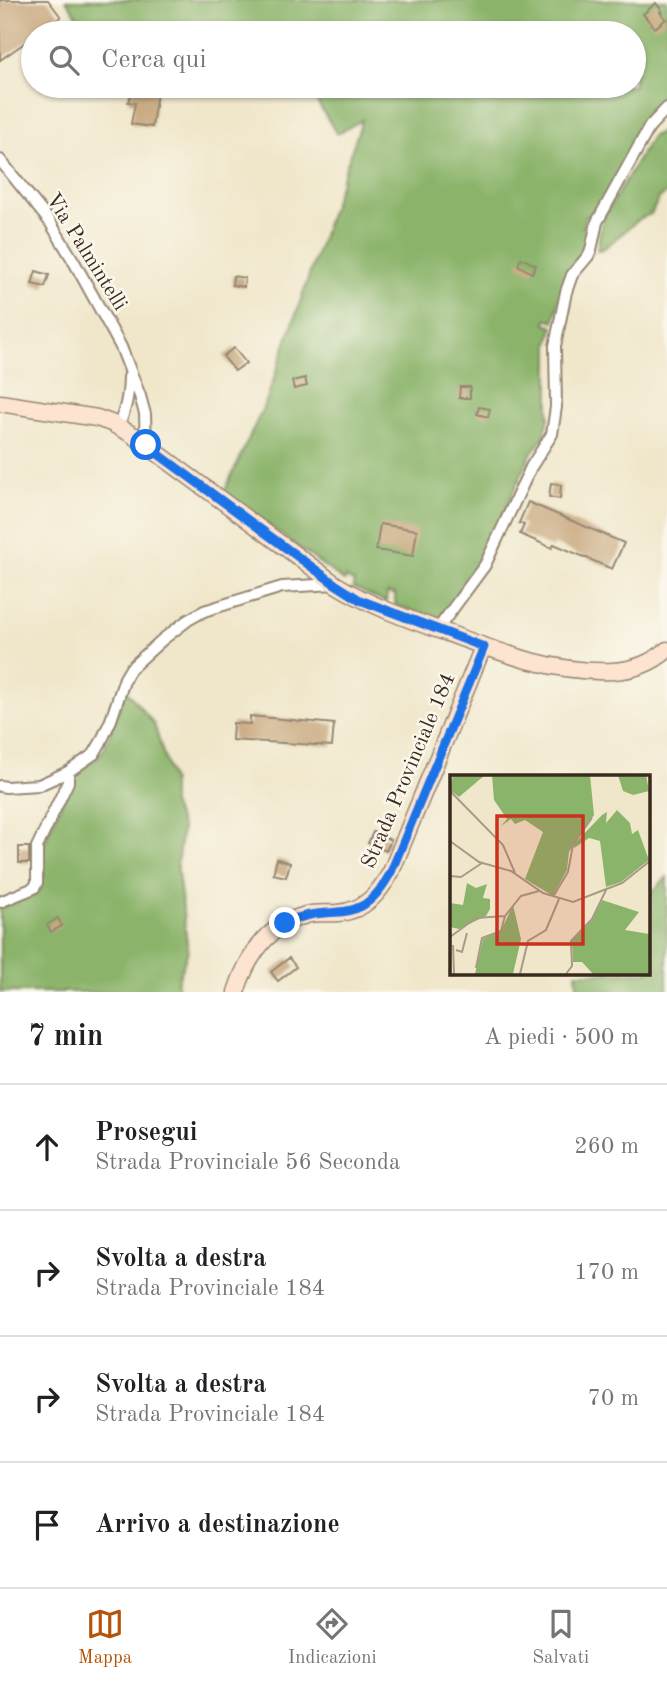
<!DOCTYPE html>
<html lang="it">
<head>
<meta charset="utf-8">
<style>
  :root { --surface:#fff; --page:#f2f2f2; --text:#202124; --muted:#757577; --line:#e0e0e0; --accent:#b45309 }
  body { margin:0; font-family:"Old Standard TT",serif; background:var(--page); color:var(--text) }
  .stop { position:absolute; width:21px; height:21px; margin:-16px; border:5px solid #1a73e8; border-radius:50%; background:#fff }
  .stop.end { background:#1a73e8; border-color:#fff; box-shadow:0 2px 7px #0008 }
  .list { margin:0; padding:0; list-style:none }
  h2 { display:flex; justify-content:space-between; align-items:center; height:91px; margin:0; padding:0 28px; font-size:30px }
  h2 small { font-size:23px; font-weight:400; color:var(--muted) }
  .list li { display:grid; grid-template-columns:46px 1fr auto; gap:21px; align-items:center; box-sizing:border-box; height:126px; padding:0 28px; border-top:2px solid var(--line) }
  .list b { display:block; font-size:26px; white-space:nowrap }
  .list p { margin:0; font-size:23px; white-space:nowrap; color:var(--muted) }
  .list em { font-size:23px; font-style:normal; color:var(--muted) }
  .icon { flex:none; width:38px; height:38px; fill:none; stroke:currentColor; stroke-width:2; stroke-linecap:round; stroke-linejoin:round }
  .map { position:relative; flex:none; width:667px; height:992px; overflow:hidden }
  .search { position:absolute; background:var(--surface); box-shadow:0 2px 5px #0004; left:21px; right:21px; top:21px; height:77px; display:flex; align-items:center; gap:18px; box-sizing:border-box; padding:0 24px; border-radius:38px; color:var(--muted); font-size:26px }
  .sheet { height:595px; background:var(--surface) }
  nav { display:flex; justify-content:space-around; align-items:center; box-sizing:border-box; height:98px; border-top:2px solid var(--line); background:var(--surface); font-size:19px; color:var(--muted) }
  nav a { display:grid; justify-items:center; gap:4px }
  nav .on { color:var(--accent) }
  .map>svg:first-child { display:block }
  .forest { fill:#8bb46b; stroke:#636f44; stroke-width:2 }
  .building { fill:#c8a87e }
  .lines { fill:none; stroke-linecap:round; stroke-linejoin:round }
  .street-casing { stroke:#968874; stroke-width:14 }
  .secondary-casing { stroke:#968874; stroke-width:19 }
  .street { stroke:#fff; stroke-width:10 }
  .secondary { stroke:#fde4d0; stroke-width:16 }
  .route { stroke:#1a73e8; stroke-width:9 }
  .labels { text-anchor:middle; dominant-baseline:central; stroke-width:5; stroke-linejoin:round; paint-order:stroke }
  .street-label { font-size:21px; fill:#3b2a1e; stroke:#fbf7ec }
  .inset-road { fill:none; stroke:#a89b86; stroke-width:2 }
  .view { fill:#c8321e; fill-opacity:0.15; stroke:#c8321e; stroke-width:3.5 }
  .inset-edge { fill:none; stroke:#3b2a1e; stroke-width:3.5 }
</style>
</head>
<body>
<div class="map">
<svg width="667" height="992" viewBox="0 0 667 992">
  <rect width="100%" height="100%" fill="#fbf7ec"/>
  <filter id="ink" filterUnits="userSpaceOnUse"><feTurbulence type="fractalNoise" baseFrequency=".0143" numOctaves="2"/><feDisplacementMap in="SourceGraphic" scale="14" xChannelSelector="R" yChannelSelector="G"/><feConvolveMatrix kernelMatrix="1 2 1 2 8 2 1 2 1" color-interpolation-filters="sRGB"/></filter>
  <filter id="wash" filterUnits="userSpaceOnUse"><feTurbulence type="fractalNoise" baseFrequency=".00686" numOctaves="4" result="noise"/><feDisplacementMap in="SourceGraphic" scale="28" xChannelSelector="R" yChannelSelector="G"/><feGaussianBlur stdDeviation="1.57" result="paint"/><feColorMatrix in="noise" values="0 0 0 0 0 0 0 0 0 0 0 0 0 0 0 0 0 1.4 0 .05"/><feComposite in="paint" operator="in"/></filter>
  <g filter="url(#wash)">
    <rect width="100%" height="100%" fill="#f0e7cb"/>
    <g class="forest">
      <path d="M66,0H667V103L654,115L628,154L608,193L592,217L586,216L583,227L590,229L588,242L583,251L565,278L554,321L546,319V324L553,327L549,345V418L544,437L532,452L482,559L439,620L395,605V594L387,593L386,602L353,588L354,582L346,578L344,581L224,492L267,399L362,120L337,134L307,86H634V33H122L114,25L97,33H66L81,22Z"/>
      <path d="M667,129V193L659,198L651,214L641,218L603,249L597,250L602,220L652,136Z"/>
      <path d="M126,690L154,724L172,782V804L182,829L177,865L188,951L177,983L179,992H0V908L37,893L40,889L42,848L75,772L96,759L104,749Z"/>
      <path d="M667,877V992H578L576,973H648V896Z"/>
    </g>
    <g id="blocks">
      <g class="building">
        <path d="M0,0H48L61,17L38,33H33V37L0,60Z"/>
        <path d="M656,3L662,11L660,12L666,19L655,28L643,14Z"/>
        <path d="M136,88L157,92L152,127L131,124L135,103L128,102L133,90Z"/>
        <path d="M521,258L536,265L532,273L518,265Z"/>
        <path d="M36,271L49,275L45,287L32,284Z"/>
        <path d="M233,276L245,278L244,287L232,285Z"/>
        <path d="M234,348L246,363L235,371L223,356Z"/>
        <path d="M305,378L307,386L294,389L292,381Z"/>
        <path d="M460,387H470V398H459Z"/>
        <path d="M479,407L490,409L488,417L477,414Z"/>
        <path d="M551,483L561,485L560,499L549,497Z"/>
        <path d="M528,502L624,543L612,569L554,544L552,548L520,534L524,525L519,523Z"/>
        <path d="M380,524L417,530L413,556L376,550Z"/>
        <path d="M250,716L334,724L332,746L232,740L233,723L250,724Z"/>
        <path d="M373,832L391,840L386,851L368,843Z"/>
        <rect x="19" y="847" width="10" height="16"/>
        <path d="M277,859L290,863L286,877L273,874Z"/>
        <path d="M58,918L62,926L51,932L47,925Z"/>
        <path d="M289,958L296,967L278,981L271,972Z"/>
      </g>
    </g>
  </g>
  <g filter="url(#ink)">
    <use href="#blocks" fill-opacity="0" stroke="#968874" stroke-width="2"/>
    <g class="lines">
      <defs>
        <g id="street">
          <path d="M0,160L50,222L73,260L121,347L140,396L145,414L146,445"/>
          <path d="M118,427C126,410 129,395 129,377"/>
          <path d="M437,630L485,565L531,467L552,434L556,407L555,346L566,292L572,275L588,256L591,250L597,222L650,126L667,108"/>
          <path d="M0,786L6,787L39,785L68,772L94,754L101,742L111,720L125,678L131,668L162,640L188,620L204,611L282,587L335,584"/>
          <path d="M0,902L34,888L37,883V847L68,782V772"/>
        </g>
        <g id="secondary">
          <path d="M0,403L97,418L111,423L133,435L335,584C369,605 405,618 442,631C496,651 555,674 613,671C633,670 652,663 667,650"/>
          <path d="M236,992C247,957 268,925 306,915C316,912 328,914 338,913C365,911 379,893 391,872L483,647"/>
        </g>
      </defs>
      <use href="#street" class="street-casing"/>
      <use href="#secondary" class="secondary-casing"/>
      <use href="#street" class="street"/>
      <use href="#secondary" class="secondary"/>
    </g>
  </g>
  <g class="lines" filter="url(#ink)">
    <path class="route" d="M146,445L335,584L360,600L484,647L391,872C359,932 334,900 285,923"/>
  </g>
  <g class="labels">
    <g class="street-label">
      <text transform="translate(86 252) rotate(58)">Via Palmintelli</text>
      <text transform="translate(409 771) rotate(-67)">Strada Provinciale 184</text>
    </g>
  </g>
  <g transform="translate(450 775)">
    <rect width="200" height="200" fill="#f0e7cb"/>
    <path d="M3,0H35L9,22L0,15ZM42,0H140L144,40L119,77L117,95L103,121L75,104L93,57L75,45L65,49L61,44L51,51L57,44L44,25ZM168,0H196L199,16L183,20L173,16ZM167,35L180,48L182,59L188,55L199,85L171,107L156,112L150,66L139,63L124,73V69L152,40L157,37L156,48ZM17,108L26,113L37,109L33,123L40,124V134L36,141L9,154L0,152V128L13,130ZM152,125L189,137L175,155L199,159V199H143L132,187H123L122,166L142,145ZM63,130L71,164L63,199H25L33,164L51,156Z" fill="#8bb46b"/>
    <path class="inset-road" d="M0,16L53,70L65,98M0,66L29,87L61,96L93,118L123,127L172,108L200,86M0,101L11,102L32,88M103,122L118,97L123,70L142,43M0,162L26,143L55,141L71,121L89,116M3,170L4,199M6,175L12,177L17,158M26,193L32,163L51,156L55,141M70,199L78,166L96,155L109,124M116,199L122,191L121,166L142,144L157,113"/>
    <path class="view" d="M47,41H133V169H47Z"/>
    <rect width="200" height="200" class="inset-edge"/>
  </g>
</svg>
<div class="stop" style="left:146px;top:445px"></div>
<div class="stop end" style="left:285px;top:923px"></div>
<div class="search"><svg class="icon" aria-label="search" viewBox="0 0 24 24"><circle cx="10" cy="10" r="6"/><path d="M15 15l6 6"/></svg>Cerca qui</div>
</div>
<section class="sheet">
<h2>7 min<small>A piedi · 500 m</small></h2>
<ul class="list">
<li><svg class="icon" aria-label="ahead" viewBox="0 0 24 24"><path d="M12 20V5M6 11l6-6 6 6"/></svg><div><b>Prosegui</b><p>Strada Provinciale 56 Seconda</p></div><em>260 m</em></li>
<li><svg class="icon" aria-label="right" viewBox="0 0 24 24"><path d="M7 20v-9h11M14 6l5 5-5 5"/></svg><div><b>Svolta a destra</b><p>Strada Provinciale 184</p></div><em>170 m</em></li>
<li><svg class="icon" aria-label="right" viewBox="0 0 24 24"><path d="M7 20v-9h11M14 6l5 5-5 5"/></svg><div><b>Svolta a destra</b><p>Strada Provinciale 184</p></div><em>70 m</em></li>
<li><svg class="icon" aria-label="arrive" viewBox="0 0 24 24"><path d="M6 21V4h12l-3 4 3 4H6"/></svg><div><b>Arrivo a destinazione</b></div></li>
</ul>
</section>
<nav>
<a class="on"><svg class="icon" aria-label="map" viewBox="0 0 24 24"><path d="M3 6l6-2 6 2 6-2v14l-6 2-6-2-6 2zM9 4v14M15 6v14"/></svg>Mappa</a>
<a><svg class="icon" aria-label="directions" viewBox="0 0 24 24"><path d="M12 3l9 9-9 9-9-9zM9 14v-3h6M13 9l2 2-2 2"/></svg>Indicazioni</a>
<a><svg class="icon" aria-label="saved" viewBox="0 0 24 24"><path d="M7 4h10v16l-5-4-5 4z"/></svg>Salvati</a>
</nav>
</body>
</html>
